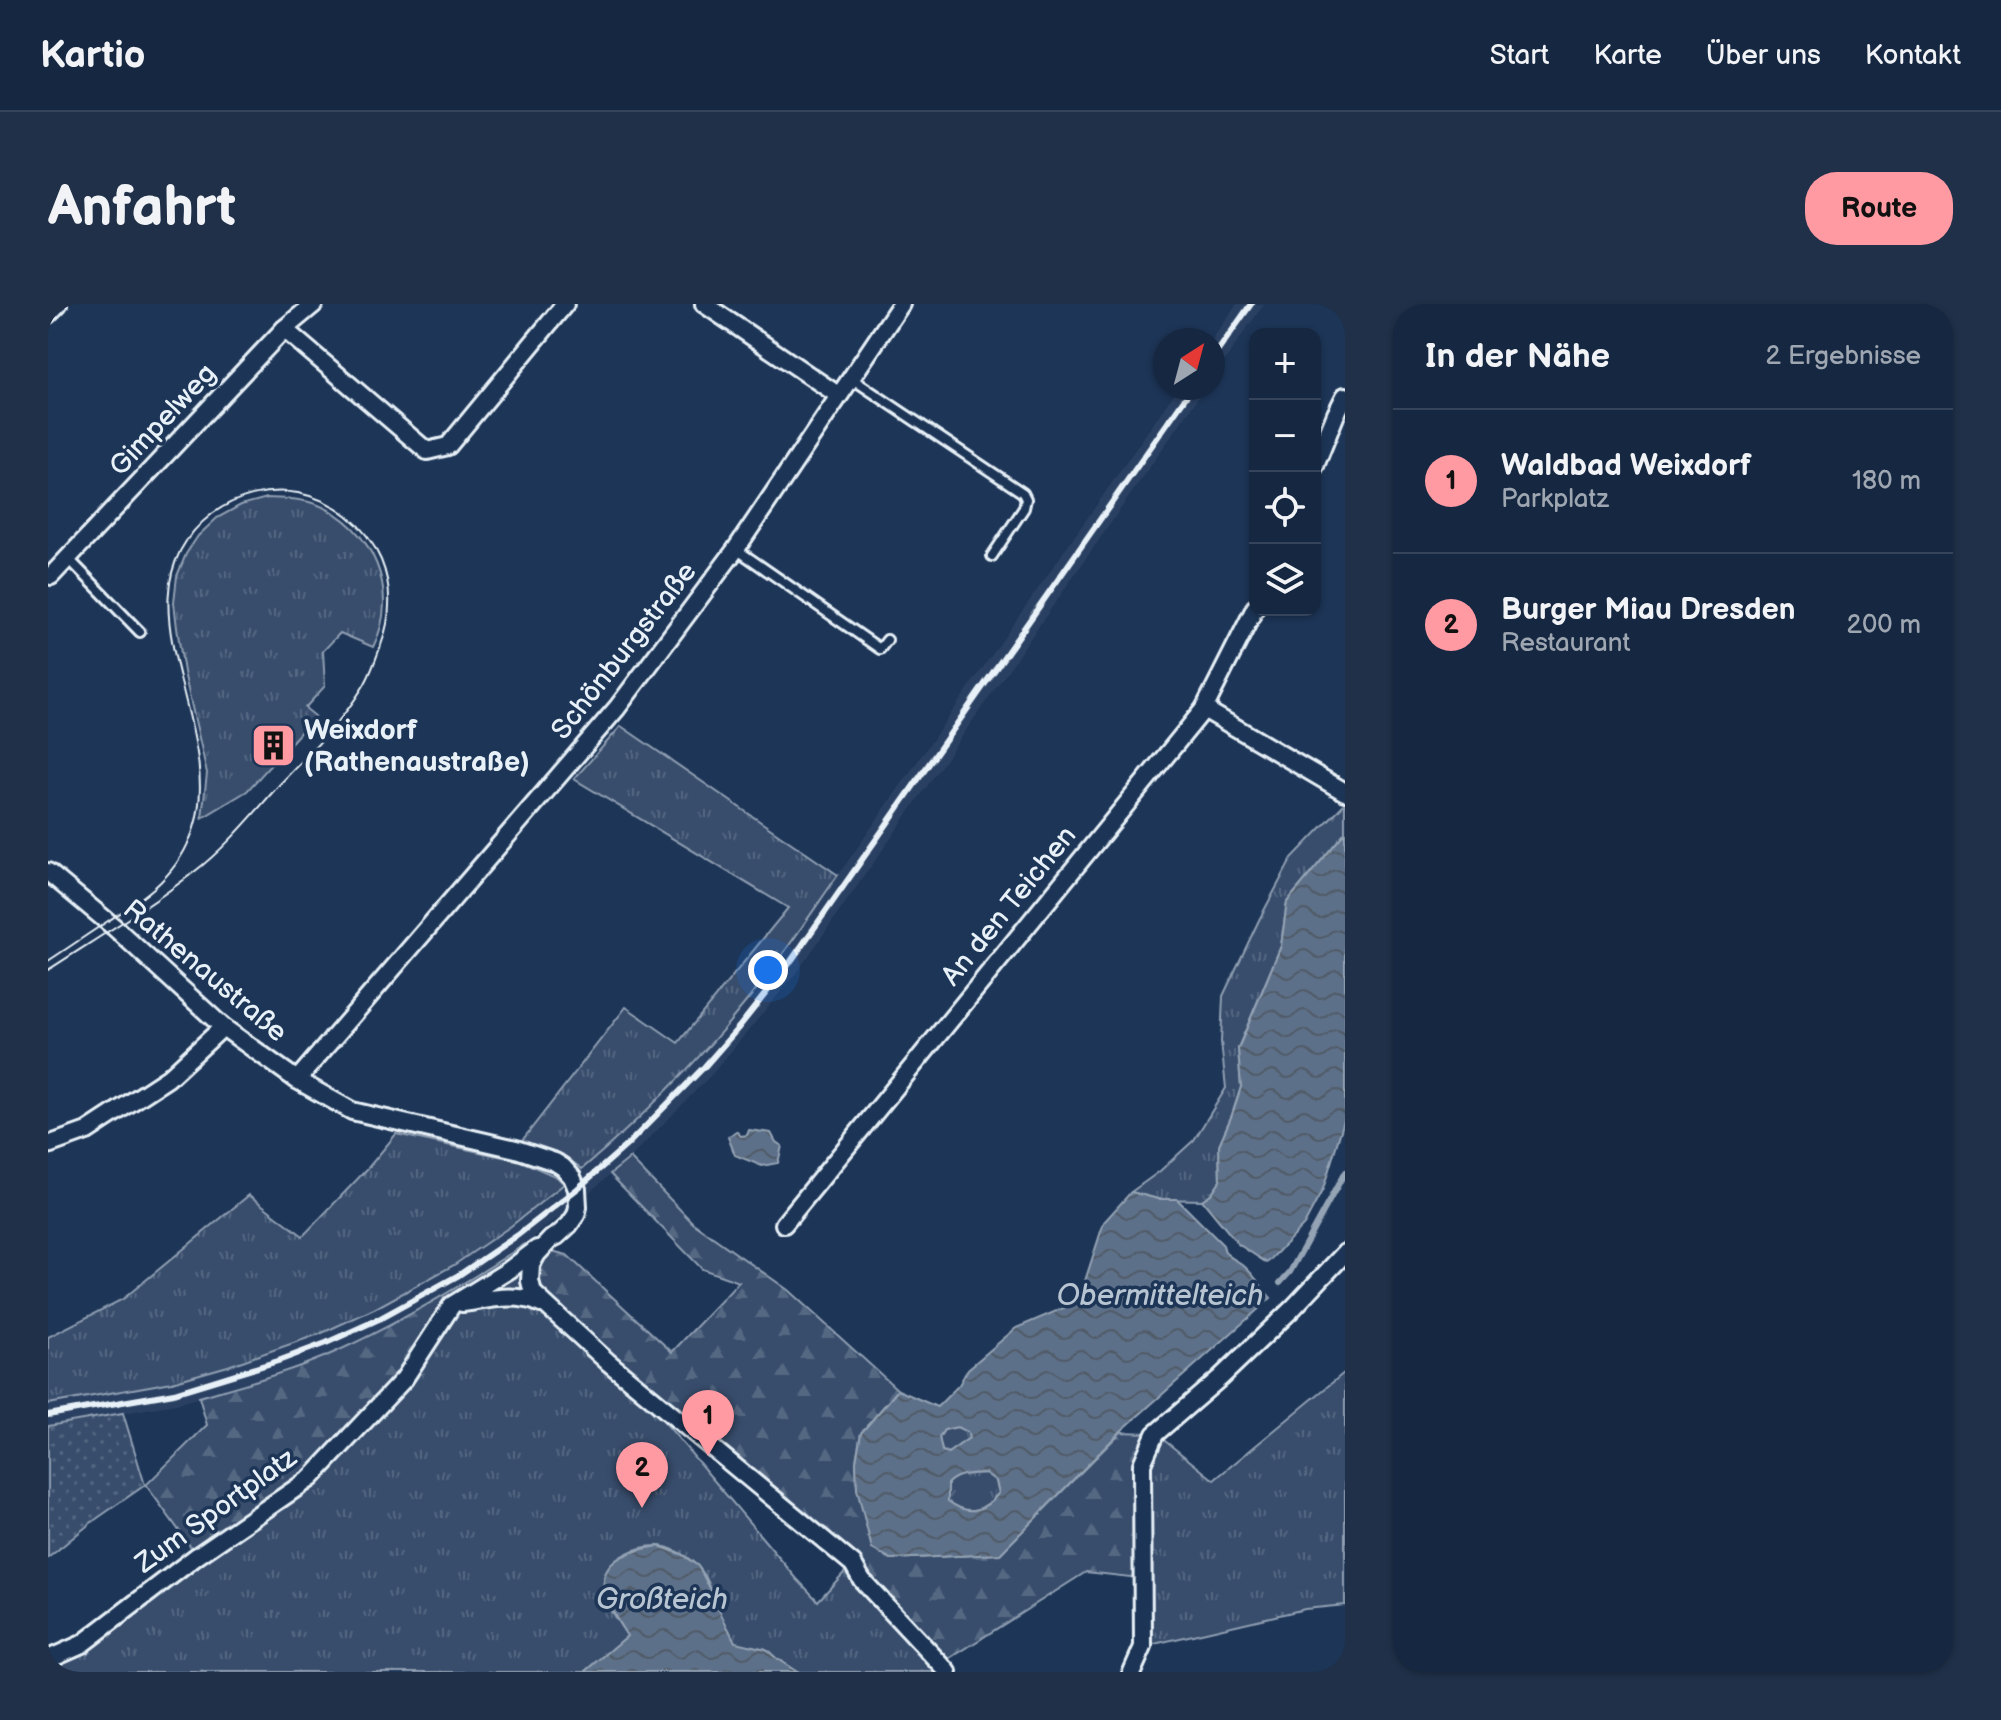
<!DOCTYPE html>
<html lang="de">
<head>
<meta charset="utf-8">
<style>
  :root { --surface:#162841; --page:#1f3048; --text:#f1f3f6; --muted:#9ea6b1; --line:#35445a; --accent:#ff9aa2 }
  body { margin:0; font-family:"Balsamiq Sans",sans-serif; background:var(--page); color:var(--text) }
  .controls { position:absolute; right:24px; top:24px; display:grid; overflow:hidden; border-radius:16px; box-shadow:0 2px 6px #0004 }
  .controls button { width:72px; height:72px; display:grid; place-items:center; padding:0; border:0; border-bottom:2px solid var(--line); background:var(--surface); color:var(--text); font:40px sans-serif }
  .compass { position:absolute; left:1105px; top:24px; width:72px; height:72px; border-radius:50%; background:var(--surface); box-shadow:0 2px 6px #0004; rotate:36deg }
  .you { position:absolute; left:720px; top:666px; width:28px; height:28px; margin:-20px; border:6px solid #fff; border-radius:50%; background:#1a73e8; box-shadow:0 0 0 12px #1a73e833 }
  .badge { display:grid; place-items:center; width:52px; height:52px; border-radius:50%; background:var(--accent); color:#111; font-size:26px; font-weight:700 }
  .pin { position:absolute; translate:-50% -66px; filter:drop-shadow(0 2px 4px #0008) }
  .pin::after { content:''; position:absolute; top:42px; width:28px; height:24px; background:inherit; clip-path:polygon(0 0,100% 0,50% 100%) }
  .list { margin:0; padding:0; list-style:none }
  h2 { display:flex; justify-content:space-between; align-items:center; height:104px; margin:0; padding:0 32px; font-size:34px }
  h2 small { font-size:26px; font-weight:400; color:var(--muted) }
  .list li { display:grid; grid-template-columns:52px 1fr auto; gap:24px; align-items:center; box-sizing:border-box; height:144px; padding:0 32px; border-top:2px solid var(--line) }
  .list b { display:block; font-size:30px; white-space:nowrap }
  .list p { margin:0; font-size:26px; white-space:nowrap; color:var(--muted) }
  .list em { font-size:26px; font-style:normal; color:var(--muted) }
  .icon { flex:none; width:44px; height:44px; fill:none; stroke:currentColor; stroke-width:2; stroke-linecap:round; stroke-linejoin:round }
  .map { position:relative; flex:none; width:1297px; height:1368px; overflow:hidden; border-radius:32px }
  header { display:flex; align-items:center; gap:48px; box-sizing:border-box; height:112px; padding:0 40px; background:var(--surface); border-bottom:2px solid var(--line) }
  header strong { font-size:38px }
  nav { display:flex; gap:44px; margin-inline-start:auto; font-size:28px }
  .intro { display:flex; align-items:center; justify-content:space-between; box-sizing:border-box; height:192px; padding:0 48px }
  h1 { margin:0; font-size:56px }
  .button { padding:20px 36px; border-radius:32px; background:var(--accent); color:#111; font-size:28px; font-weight:700 }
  main { display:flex; gap:48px; padding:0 48px }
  aside { flex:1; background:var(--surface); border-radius:32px; box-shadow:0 2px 6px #0004 }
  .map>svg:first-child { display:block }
  .built { fill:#2a4162 }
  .grass { fill:url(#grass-tufts); stroke:#909fb2; stroke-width:2; fill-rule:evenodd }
  .forest { fill:url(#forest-firs); stroke:#909fb2; stroke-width:2 }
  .garden { fill:url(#garden-dots); stroke:#909fb2; stroke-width:2 }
  .water { fill:url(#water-waves); stroke:#95a4b5; stroke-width:2; fill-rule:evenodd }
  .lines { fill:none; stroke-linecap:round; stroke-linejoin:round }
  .stream { stroke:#95a4b5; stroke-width:6 }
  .lane-casing { stroke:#e8f1f8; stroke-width:14 }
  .street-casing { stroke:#e8f1f8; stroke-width:22 }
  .lane { stroke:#1d3557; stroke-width:8 }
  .street { stroke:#1d3557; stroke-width:16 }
  .tram { stroke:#e8f1f8; stroke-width:2 }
  .rail { stroke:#e8f1f8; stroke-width:6 }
  .labels { text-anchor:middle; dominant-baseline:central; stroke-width:7; stroke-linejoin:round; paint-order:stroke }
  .street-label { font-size:28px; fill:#e8f1f8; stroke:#1d3557 }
  .poi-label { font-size:28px; font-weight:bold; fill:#e8f1f8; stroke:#1d3557; text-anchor:start }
  .water-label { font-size:30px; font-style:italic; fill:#b7c4d1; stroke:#1d3557 }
</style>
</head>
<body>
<header>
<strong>Kartio</strong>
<nav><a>Start</a><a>Karte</a><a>Über uns</a><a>Kontakt</a></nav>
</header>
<div class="intro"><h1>Anfahrt</h1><a class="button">Route</a></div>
<main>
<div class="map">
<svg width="1297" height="1368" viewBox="0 0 1297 1368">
  <defs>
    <pattern id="grass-tufts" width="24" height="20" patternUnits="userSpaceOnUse" patternTransform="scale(2)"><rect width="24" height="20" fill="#374d6c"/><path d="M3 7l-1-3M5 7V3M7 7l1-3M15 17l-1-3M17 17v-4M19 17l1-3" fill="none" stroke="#546782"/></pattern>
    <pattern id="forest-firs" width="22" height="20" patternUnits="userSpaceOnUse" patternTransform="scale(2)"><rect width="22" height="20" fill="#374d6c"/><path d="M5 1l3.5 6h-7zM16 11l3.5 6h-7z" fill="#546782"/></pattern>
    <pattern id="garden-dots" width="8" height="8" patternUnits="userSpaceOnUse" patternTransform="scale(2)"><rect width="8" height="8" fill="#374d6c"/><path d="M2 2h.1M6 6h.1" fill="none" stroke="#546782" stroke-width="1.8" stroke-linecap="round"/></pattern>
    <pattern id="water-waves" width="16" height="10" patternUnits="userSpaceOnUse" patternTransform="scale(2)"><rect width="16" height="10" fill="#5d7089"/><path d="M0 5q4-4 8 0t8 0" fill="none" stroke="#505a66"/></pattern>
  </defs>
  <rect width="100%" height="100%" fill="#1d3557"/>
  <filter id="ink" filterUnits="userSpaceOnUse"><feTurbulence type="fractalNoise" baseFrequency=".0125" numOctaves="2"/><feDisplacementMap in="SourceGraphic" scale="16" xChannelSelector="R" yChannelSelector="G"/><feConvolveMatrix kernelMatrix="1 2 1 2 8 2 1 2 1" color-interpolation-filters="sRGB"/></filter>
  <g filter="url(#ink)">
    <g class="built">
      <path d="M1189,0H1216L1165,73L1164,36Z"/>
      <path d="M1130,84H1157L750,667L665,769L588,848L536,893L477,940L417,980L336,1025L282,1050L187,1083L128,1100L0,1122V1100L124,1078L463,922L573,832L649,754L683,716L733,653Z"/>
    </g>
    <g class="grass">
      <path d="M219,194C236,195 252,194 268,200C325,222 353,289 325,343L292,329L275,347L277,382L257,404L267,412L199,487L154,514L159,469L136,368L129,324L126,298L129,272L138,250L150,232L169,214L193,201Z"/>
      <path d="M573,422L790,571C771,598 753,625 734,651C677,730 608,802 534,865L514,850L473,838L578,703L630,739L740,604L526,475Z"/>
      <path d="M1296,500L1297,501V528L1239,598L1233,642L1190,744L1193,783L1184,811L1171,841L1172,877L1163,890L1154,896L1110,895L1083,888L1112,867L1146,836L1178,784L1173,738L1175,692L1211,616L1244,554Z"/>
      <path d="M348,830L473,857L509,873L516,880L463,922L406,961L326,1005L274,1029L180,1062L124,1078L0,1100V1033L75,995L201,891L255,932L320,864Z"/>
      <path d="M465,995L484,998L500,1007L776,1234L805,1260L814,1276L900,1368H749L728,1354L718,1345L687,1339C680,1326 673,1313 668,1299C663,1286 659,1270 648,1261C639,1252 622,1242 610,1242C589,1242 560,1253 556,1276C552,1295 569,1317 580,1332L537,1368H0V1357L35,1341L150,1254L265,1175L358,1075L408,1004ZM587,1083L805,1259L770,1297L749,1275Z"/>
      <path d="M1297,1068V1301L1257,1305L1102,1341L1103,1301L1096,1251L1100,1157L1112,1133L1166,1176Z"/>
      <path d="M909,1123L920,1128L921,1134L900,1149L894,1147L891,1134L896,1126Z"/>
      <path d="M938,1169L948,1177L951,1189C936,1207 921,1213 900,1197V1178C910,1169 924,1170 938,1169Z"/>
    </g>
    <path class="forest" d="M582,854L645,919L740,986L850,1086L813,1129L808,1157L809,1185L843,1255L952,1250L1073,1128L1101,1129L1091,1274L1038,1268L901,1355L814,1276L485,997L403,999L352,1073L260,1171L148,1250L98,1181L159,1121L151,1093C196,1080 242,1068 285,1049C352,1019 415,981 477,940L519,951L624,1048L691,978L654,965L562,870Z"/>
    <path class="garden" d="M75,1109L97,1181L44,1218L0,1254V1122Z"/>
    <g class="water">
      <path d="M1297,528V813L1275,885L1256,921L1219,959L1190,940L1154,896L1163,890L1172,877L1171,841L1184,811L1193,783L1190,745L1233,642L1239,598Z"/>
      <path d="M701,826L723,829L728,838L734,842L730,859L714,862L687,851L680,833L688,827L693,832L699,831Z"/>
      <path d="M1083,888L1110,895H1129L1175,941C1177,955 1189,954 1197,963C1207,972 1214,984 1223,994L1073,1127L952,1250L843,1255L824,1245L809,1185L808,1157L813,1129L850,1086L889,1103L911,1081L920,1065L968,1024L1023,1001L1035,983L1056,918ZM909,1123L919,1128L921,1134L900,1149L894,1147L891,1133L896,1126ZM937,1169L948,1177L951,1189C936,1207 921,1213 900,1197V1179C910,1169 924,1170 937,1169Z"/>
      <path d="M611,1242L633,1250L650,1262L663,1286L668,1300L687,1338L718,1345L728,1354L749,1368H537L579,1332C546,1282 542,1252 611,1242Z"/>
    </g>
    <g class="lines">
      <path class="stream" d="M1232,979L1242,968L1297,868"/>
      <defs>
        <g id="lane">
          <path d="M803,74L975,189L978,195L976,204L944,252"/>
          <path d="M688,245L832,345L839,336"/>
          <path d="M20,254L92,328"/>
        </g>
        <g id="street">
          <path d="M656,0L790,91"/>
          <path d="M0,10L10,0"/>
          <path d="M236,25L379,147L400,142L517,0"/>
          <path d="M1267,162L1288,110L1297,92"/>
          <path d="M3,272L236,25L266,0"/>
          <path d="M1156,405L1297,488"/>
          <path d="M0,568L66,623L175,723L249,776L304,807L468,845L507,858L515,863L524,873L529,885L530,903L528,911L521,921L509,932L503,935L489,950L483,961L482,977L485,989L560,1058L805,1260L814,1276L900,1368"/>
          <path d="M249,776L569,404L688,245L853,0"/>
          <path d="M0,841L39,827L120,774L175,723"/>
          <path d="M736,920L1156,405L1207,304"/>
          <path d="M414,999C439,996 469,988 493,1000"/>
          <path d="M0,1355L34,1340L149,1252L263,1174L356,1075L404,1001L461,966L489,945"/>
          <path d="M1084,1368L1095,1343L1094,1160L1107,1130L1172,1074L1245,1004L1297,949"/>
        </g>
      </defs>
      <use href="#lane" class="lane-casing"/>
      <use href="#street" class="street-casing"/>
      <use href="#lane" class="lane"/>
      <use href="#street" class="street"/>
      <path class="tram" d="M0,657C20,644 40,630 60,617C98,592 131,571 146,524C179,423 60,289 164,210C188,192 219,184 250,189C287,196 318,221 333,256C345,285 343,315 332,344C326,359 322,373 313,386C292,420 260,450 232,480C205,510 179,543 146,568C100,604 49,634 0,666"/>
      <g class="rail">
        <path d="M1165,54L1203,0"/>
        <path d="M0,1111L126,1089L230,1057L278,1039L331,1015L411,971L470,931L529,885L580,840L657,762L691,723L741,660L1144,84"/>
      </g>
    </g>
  </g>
  <defs>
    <symbol id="building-square" viewBox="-11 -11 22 22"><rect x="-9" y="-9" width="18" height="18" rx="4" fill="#ff9aa2" stroke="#1d3557"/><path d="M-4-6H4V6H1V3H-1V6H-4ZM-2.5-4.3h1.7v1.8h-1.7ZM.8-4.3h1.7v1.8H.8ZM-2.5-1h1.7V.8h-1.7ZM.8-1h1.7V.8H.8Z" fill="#111"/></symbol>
  </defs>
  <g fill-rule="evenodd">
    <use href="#building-square" x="200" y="416" width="51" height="51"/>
  </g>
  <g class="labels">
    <g class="street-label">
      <text transform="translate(115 116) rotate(-47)">Gimpelweg</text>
      <text transform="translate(576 347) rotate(-52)">Schönburgstraße</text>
      <text transform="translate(961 602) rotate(-51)">An den Teichen</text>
      <text transform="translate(157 667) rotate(40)">Rathenaustraße</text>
      <text transform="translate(168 1207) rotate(-36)">Zum Sportplatz</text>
    </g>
    <g class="poi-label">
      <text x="256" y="426">Weixdorf<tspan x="256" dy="32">(Rathenaustraße)</tspan></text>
    </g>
    <g class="water-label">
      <text x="1112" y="992">Obermittelteich</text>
      <text x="614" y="1296">Großteich</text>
    </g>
  </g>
</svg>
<div class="controls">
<button>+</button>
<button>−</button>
<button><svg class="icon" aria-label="locate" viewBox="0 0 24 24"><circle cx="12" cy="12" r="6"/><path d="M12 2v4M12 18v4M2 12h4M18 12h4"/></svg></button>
<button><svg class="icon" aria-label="layers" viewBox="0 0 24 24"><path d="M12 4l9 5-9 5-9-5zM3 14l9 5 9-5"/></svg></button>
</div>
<svg class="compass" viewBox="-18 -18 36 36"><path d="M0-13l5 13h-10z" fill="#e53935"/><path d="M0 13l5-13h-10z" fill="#9ea6b1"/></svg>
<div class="you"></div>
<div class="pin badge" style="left:660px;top:1152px">1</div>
<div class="pin badge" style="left:594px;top:1204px">2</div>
</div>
<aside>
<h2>In der Nähe<small>2 Ergebnisse</small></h2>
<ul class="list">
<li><span class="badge">1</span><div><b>Waldbad Weixdorf</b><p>Parkplatz</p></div><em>180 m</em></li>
<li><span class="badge">2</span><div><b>Burger Miau Dresden</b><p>Restaurant</p></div><em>200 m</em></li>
</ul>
</aside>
</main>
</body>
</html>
